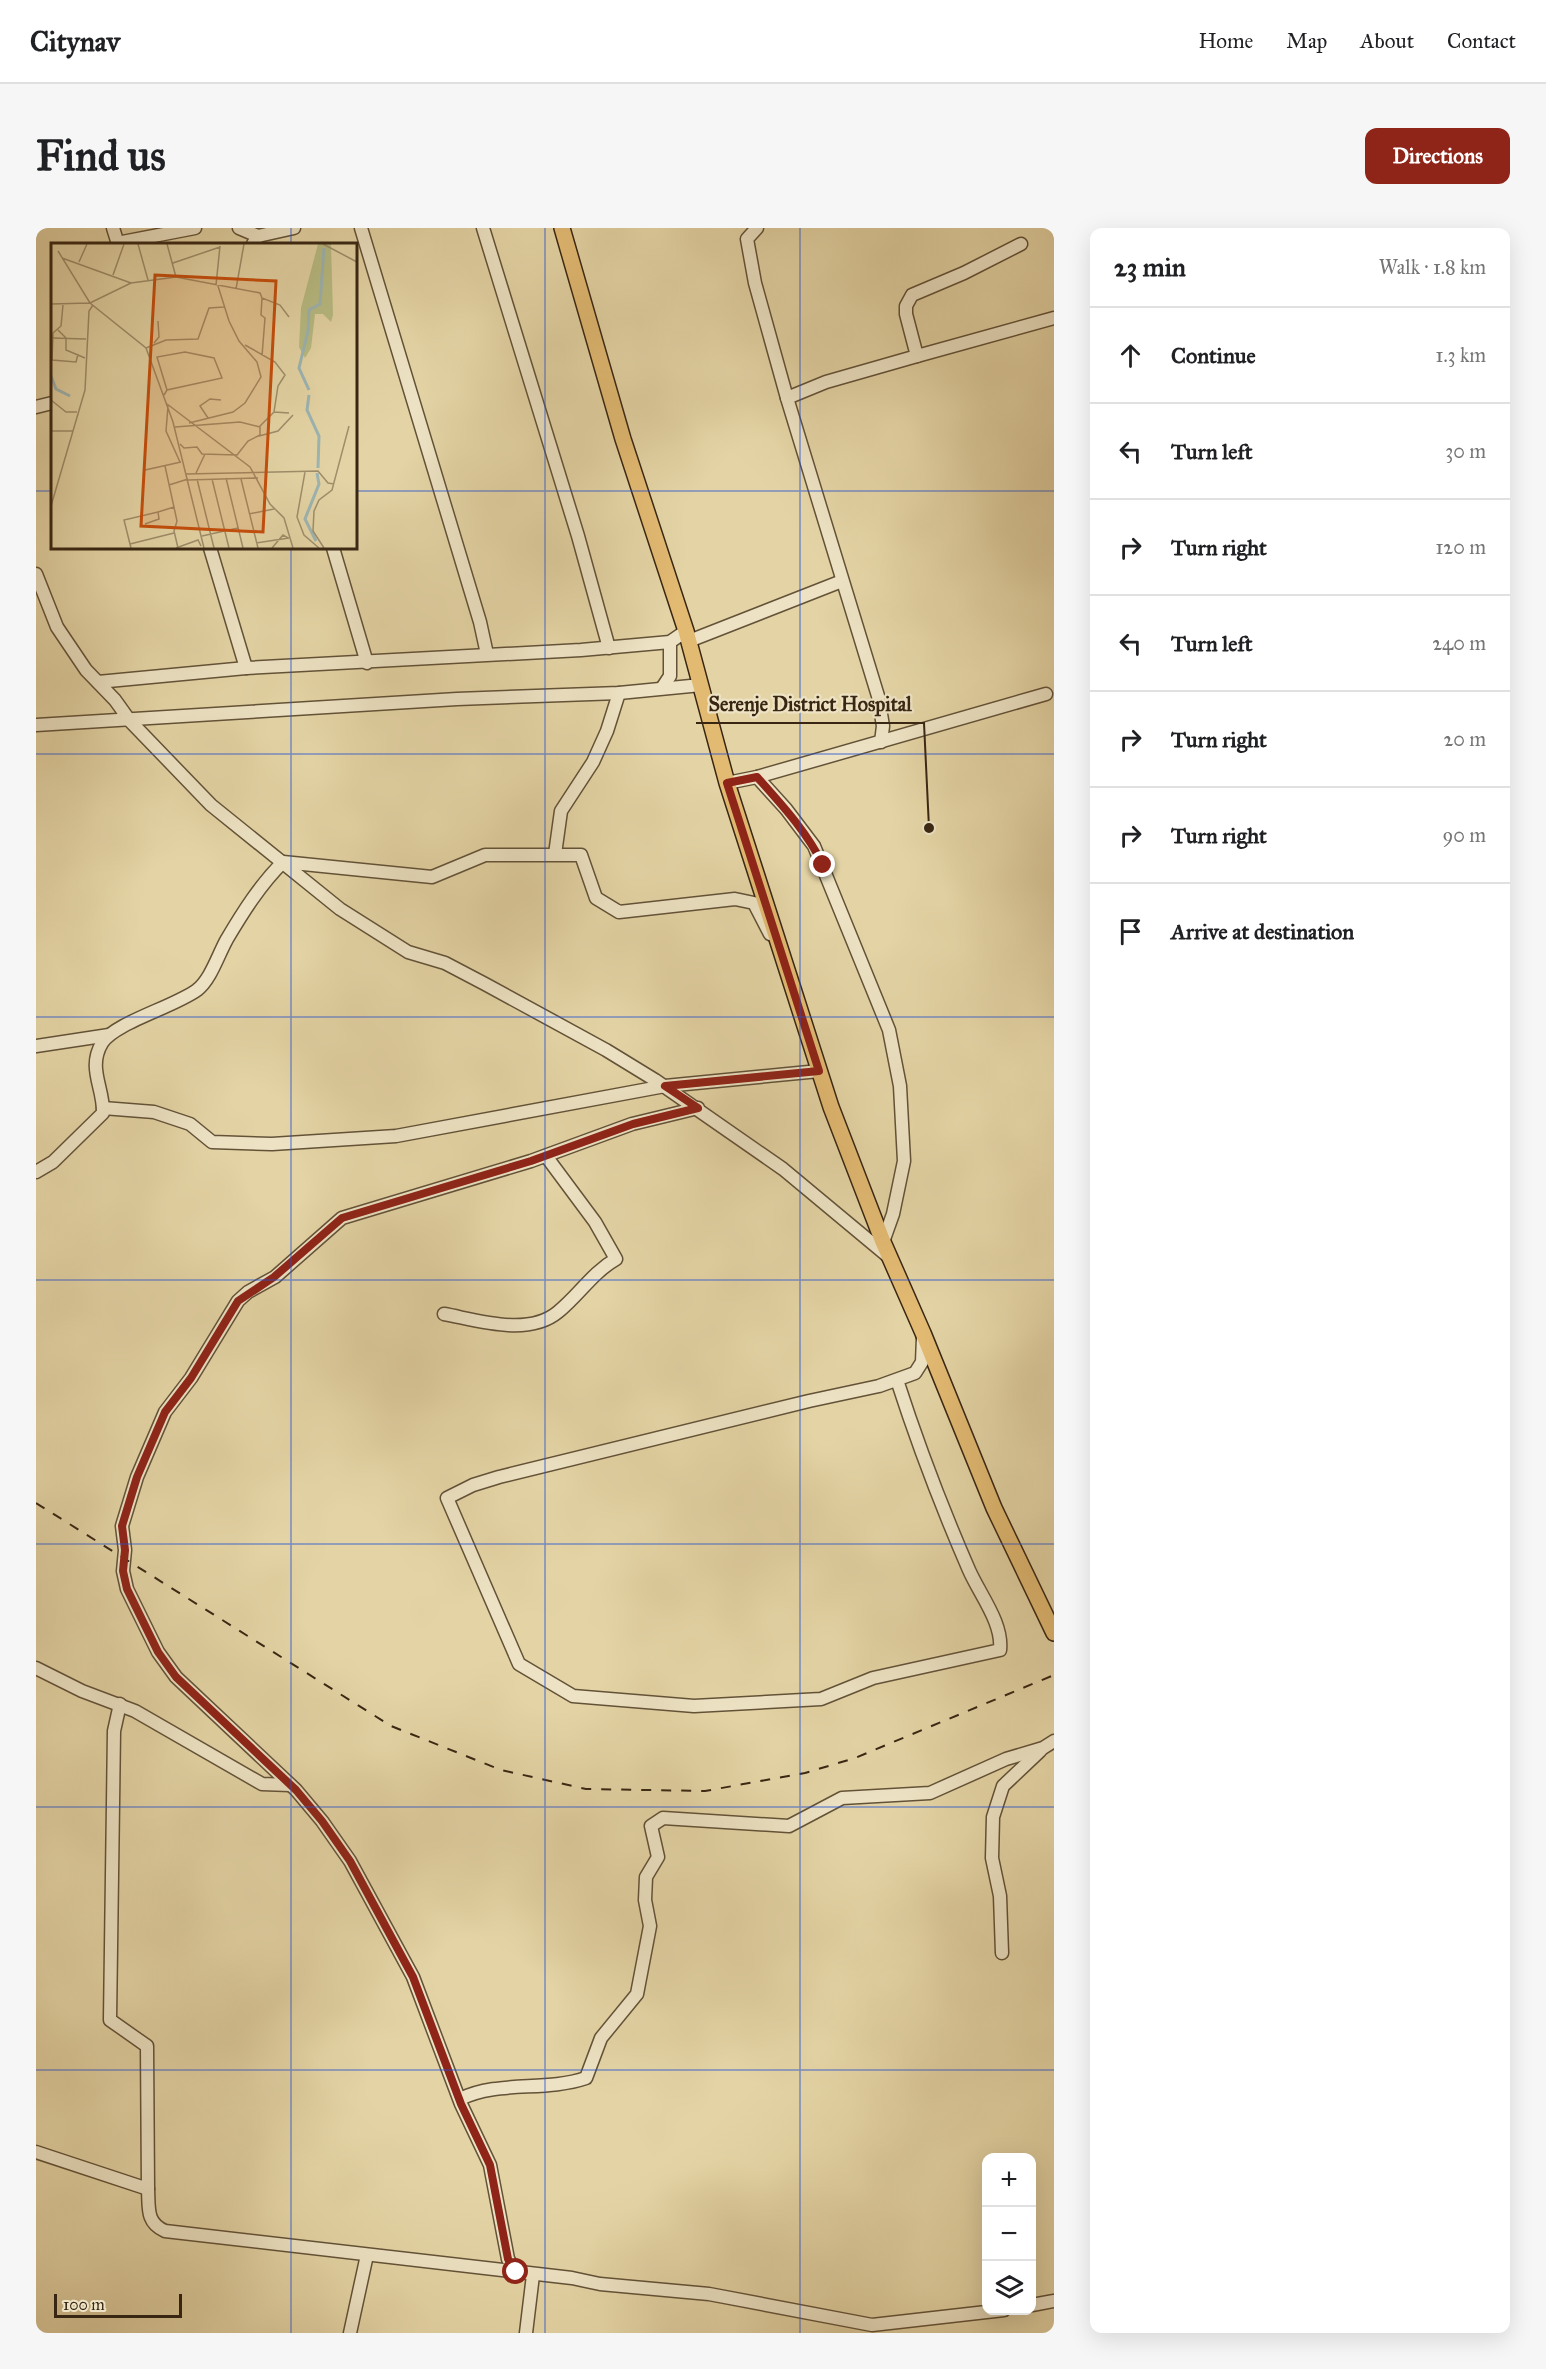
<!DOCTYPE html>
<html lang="en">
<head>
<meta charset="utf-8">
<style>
  :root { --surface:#fff; --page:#f6f6f6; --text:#202124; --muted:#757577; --line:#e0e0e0; --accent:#8f2418 }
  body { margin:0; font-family:"IM FELL Great Primer",serif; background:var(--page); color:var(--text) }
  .controls { position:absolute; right:18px; bottom:18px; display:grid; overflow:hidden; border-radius:12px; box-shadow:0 6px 24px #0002 }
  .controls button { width:54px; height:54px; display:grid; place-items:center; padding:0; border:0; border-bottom:2px solid var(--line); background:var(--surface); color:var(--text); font:30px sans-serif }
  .scale { position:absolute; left:18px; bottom:15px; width:128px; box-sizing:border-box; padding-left:6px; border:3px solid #382613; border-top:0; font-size:16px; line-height:21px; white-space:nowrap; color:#382613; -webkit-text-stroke:4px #ede3c4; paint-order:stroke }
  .stop { position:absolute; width:18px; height:18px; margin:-14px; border:4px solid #8f2418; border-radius:50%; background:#fff }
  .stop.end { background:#8f2418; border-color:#fff; box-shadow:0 2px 6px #0008 }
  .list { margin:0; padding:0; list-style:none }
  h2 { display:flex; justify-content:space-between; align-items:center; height:78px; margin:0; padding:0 24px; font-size:26px }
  h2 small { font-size:20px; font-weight:400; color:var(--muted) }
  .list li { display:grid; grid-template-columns:39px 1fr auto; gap:18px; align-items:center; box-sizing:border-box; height:96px; padding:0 24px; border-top:2px solid var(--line) }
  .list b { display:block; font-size:22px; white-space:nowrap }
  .list em { font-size:20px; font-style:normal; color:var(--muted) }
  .icon { flex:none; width:33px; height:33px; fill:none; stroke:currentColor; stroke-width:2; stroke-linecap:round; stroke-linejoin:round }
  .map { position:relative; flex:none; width:1018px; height:2105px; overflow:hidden; border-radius:12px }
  header { display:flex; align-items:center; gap:36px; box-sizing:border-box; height:84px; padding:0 30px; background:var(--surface); border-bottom:2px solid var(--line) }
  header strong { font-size:28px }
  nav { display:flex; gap:33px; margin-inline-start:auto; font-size:21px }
  .intro { display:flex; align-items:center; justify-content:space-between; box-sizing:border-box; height:144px; padding:0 36px }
  h1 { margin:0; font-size:42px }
  .button { padding:15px 27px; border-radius:12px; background:var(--accent); color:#fff; font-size:21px; font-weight:700 }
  main { display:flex; gap:36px; padding:0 36px }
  aside { flex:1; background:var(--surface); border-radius:12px; box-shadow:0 6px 24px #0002 }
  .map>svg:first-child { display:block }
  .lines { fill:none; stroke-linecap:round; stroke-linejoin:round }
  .minor-casing { stroke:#635238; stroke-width:15 }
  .major-casing { stroke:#382613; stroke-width:18 }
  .minor { stroke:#ede3c4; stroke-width:12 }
  .major { stroke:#e2ba72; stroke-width:15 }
  .rail { stroke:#382613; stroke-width:2; stroke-dasharray:10 10; stroke-linecap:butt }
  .route { stroke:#8f2418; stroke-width:8 }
  .grid { fill:none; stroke:#1d4ed8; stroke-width:1.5; stroke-opacity:0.55 }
  .inset-river { fill:none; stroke:#9db5b3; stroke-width:3 }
  .inset-road { fill:none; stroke:#9f8e6b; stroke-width:1.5 }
  .view { fill:#c54f0d; fill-opacity:0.15; stroke:#c54f0d; stroke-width:3 }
  .inset-edge { fill:none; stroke:#382613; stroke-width:3 }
  .leader { fill:none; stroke:#382613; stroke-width:2 }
  .callout-dot { fill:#382613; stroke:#ede3c4; stroke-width:2 }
  .callout-label { font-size:20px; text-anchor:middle; font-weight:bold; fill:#382613; stroke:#ede3c4; stroke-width:4.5; stroke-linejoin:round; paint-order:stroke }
</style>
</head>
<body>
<header>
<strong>Citynav</strong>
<nav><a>Home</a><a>Map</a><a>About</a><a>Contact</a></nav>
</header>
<div class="intro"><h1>Find us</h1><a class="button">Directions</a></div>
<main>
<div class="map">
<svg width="1018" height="2105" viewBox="0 0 1018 2105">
  <rect width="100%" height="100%" fill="#e4d4a5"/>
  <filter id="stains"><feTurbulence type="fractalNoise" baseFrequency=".00333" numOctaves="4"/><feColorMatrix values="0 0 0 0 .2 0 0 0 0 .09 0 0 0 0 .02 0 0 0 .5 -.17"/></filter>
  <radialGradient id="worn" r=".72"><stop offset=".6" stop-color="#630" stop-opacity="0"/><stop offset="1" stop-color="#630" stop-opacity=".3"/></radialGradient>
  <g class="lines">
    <defs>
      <g id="minor">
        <path d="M77,0L82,16"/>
        <path d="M203,0L222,8"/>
        <path d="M325,0L444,394L451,426"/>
        <path d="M447,0L542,308L573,420"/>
        <path d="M721,0L711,11L719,55L751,170L842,468L847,498L845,514"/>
        <path d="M81,15L159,0"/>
        <path d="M217,16L222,8L258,0"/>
        <path d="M881,128L1018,90"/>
        <path d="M751,170L790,154L881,128L870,86V78L876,67L928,45L985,16"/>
        <path d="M0,179L16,175"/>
        <path d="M174,320L210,440"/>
        <path d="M297,320L331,435"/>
        <path d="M0,346L21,399L50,442L79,472L94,493L175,577L304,681L372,724L409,735L449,756L570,822L619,852L747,941L854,1030"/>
        <path d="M653,413L806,353"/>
        <path d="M62,454L210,440L545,422L634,414L650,403"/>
        <path d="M626,460L634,448V414"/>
        <path d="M0,497L421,471L583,465L665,457"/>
        <path d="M721,549L750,581L778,618L853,802L864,858L868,933L857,986L847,1014"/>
        <path d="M691,555L721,549L1010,466"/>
        <path d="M519,626L525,583L557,534L571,503L583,465"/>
        <path d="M0,818L73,807"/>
        <path d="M67,880L118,884L154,896L176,914L236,916L360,908L629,858L783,843"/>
        <path d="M0,944L17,934L67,885C68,860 51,840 66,815C78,795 138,779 161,762C175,751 182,727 191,711C207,684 224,657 247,634L396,649L449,627H545L560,670L583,684L699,671L718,675L734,706"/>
        <path d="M408,1086C441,1092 492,1109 522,1084C543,1067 556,1045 580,1031L559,994L510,928"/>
        <path d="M861,1152C882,1217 906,1280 933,1342C944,1367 967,1395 964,1422L837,1450L785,1471L658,1478L537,1468L483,1436L411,1270L437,1257L463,1249L773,1173L843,1158L879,1145L886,1134L887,1109"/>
        <path d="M0,1440L46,1463L99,1483L226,1556L254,1557"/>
        <path d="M84,1476L78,1503L74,1792L111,1818L112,1961"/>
        <path d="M966,1725L964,1668L956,1630L957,1589L967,1558L1004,1523"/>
        <path d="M424,1871C462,1852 509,1864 550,1850L565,1810L601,1766L614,1698L609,1672L610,1649L622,1629L615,1598L627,1590L753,1598L806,1570L894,1565L970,1531L1007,1520L1018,1513"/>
        <path d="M0,1924L112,1961C113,1980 110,1995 129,2003L536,2050L564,2056L673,2066L836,2097L968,2082"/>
        <path d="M480,2044L472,2031L454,1937L425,1876L377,1749L314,1633L286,1593L260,1562L140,1449L122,1424L91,1361L87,1343L89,1322L86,1298L101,1249L129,1184L155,1150L202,1073L212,1064L239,1049L306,990L495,933L596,896L662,880"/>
        <path d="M996,2077L1018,2073"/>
        <path d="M314,2105L331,2027"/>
        <path d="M490,2105L497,2047"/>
      </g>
      <path id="major" d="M526,0L587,211L650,403L691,555L795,879L847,1014L887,1105L958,1280L1018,1405"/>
    </defs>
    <use href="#minor" class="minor-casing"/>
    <use href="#major" class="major-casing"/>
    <use href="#minor" class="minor"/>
    <use href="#major" class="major"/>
    <path class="rail" d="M0,1275L355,1498L465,1542L550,1561L669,1563L769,1545L819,1530L1018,1447"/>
  </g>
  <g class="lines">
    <path class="route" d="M480,2044L472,2031L454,1937L425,1876L377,1749L314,1633L286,1593L260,1562L140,1449L122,1424L91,1361L87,1343L89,1322L86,1298L101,1249L129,1184L155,1150L202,1073L238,1049L306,990L495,933L597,896L662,880L629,858L783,843L691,555L721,549C746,577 771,604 787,637"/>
  </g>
  <path class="grid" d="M255,0V16M509,0V2105M764,0V2105M0,263H16M320,263H1018M255,320V2105M0,526H1018M0,789H1018M0,1052H1018M0,1316H1018M0,1579H1018M0,1842H1018"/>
  <g transform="translate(15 15)">
    <rect width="306" height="306" fill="#e4d4a5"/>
    <path d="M267,1H280L282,72L280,79L272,71H264L260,105L254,115L248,104L250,65Z" fill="#b8bc83"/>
    <path class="inset-river" d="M0,133L5,146L19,153M258,147L248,125L257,88L258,67L269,61L273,5M258,152L256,167L268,193L267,225M265,298L254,276L268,241L266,230"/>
    <path class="inset-road" d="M87,1L97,37M116,1L125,34M272,1L306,19M7,8L39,60L95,105L122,179L153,305M11,15L80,40M28,19L36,1M122,20L169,4M62,32L73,1M165,42L169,3M185,46L193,1M211,55L210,72L214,75L211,113M0,61L39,60L80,40L125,34L209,50L211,55L229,62L238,74M12,62L10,83L2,90L1,117L25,119L27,111M7,87L15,95V107L34,115M0,95L35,96M103,100L108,94L107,78M194,102L224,119L234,132L227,143L223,169M95,105L115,97L147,96L158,65L173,64M113,152L116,147L171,135L163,115L134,109L106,114L116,147M0,157L15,169H26M116,161L199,224L219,261L233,275L242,305M117,163L115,188L129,219M157,175L149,163L159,156L170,157M138,180L182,169L194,160L210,134L206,119L188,98L178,78L167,43M124,184L189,179L209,184M0,188H22M208,193L227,188L242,172M129,201L133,205L146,204L151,211L186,212L197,198L209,192V183L223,169L238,170M114,223L126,278L123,288L127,305M94,227L130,219M254,229L246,274L253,292L268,305M145,230L154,211M135,231L267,228L277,240L283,241M175,235L192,305M146,236L163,305M161,236L178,305M190,236L207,305M137,237L207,235M118,242L137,236M0,263L34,147L38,68L42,62M198,271L223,266M94,281L108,276L107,269L123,264M151,293L187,285M205,300L238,295M79,301L123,290M80,305L73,277L107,269M125,305L147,297L150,303M221,305L232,292L237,295M273,305L262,288L263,268L268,257L281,247L298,183"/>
    <path class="view" d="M104,32L225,38L212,289L90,283Z"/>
    <rect width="306" height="306" class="inset-edge"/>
  </g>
  <path class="leader" d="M893 600L888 495H660"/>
  <circle class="callout-dot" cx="893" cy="600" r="6"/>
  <g class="callout-label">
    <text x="774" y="483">Serenje District Hospital</text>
  </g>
  <rect width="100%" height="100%" filter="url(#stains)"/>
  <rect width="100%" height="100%" fill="url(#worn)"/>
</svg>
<div class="controls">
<button>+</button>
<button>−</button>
<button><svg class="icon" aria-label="layers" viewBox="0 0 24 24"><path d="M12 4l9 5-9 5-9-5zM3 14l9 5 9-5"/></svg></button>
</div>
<div class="scale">100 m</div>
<div class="stop" style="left:480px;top:2044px"></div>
<div class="stop end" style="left:787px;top:637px"></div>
</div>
<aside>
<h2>23 min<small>Walk · 1.8 km</small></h2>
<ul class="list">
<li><svg class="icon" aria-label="ahead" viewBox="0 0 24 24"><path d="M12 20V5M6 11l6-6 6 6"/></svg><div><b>Continue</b></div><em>1.3 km</em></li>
<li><svg class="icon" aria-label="left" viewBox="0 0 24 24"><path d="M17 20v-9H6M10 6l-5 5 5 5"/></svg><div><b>Turn left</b></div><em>30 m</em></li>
<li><svg class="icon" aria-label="right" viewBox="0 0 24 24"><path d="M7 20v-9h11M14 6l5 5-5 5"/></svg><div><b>Turn right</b></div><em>120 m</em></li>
<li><svg class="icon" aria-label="left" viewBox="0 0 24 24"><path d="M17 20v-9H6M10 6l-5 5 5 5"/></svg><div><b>Turn left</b></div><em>240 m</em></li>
<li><svg class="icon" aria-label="right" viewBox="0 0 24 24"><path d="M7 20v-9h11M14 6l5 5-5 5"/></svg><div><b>Turn right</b></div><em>20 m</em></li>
<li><svg class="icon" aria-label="right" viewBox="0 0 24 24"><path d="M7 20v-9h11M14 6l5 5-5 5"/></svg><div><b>Turn right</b></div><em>90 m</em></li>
<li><svg class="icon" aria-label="arrive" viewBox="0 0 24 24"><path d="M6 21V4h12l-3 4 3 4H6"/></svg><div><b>Arrive at destination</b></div></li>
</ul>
</aside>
</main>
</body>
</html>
